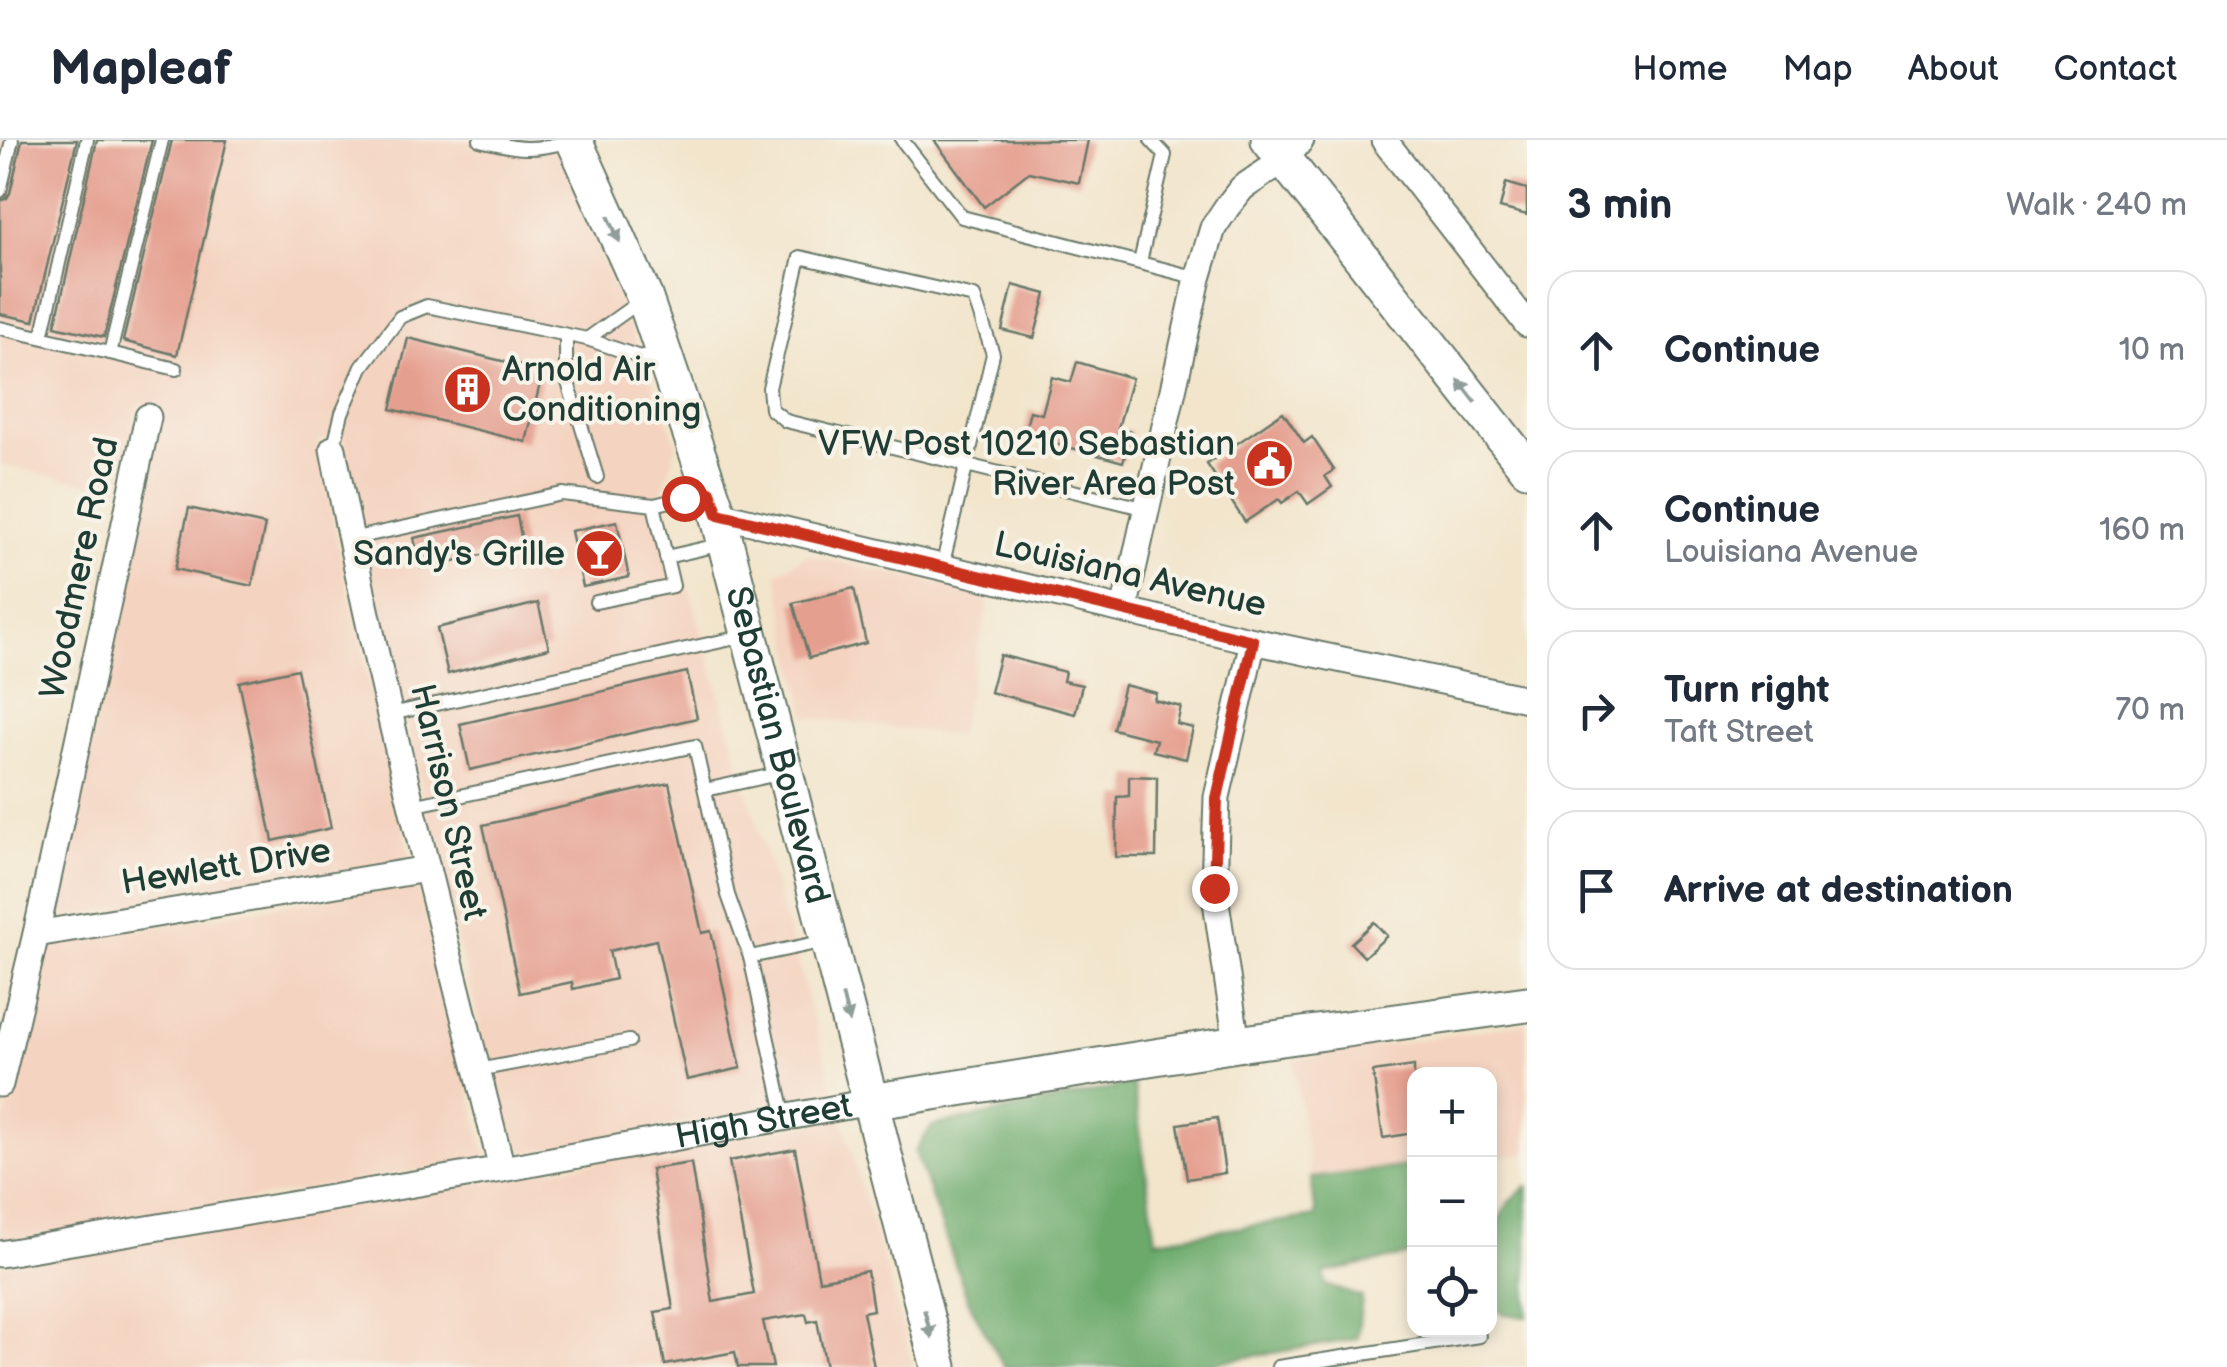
<!DOCTYPE html>
<html lang="en">
<head>
<meta charset="utf-8">
<style>
  :root { --surface:#fff; --page:#f2f2f3; --text:#1f2937; --muted:#747a83; --line:#e0e1e3 }
  body { margin:0; font-family:"Balsamiq Sans",sans-serif; background:var(--page); color:var(--text) }
  .controls { position:absolute; right:30px; bottom:30px; display:grid; overflow:hidden; border-radius:20px; box-shadow:0 5px 15px #0003 }
  .controls button { width:90px; height:90px; display:grid; place-items:center; padding:0; border:0; border-bottom:2px solid var(--line); background:var(--surface); color:var(--text); font:50px sans-serif }
  .stop { position:absolute; width:30px; height:30px; margin:-22px; border:8px solid #c8321e; border-radius:50%; background:#fff }
  .stop.end { background:#c8321e; border-color:#fff; box-shadow:0 2px 10px #0008 }
  .list { margin:0; padding:0; list-style:none }
  h2 { display:flex; justify-content:space-between; align-items:center; height:130px; margin:0; padding:0 40px; font-size:42px }
  h2 small { font-size:32px; font-weight:400; color:var(--muted) }
  .list li { display:grid; grid-template-columns:65px 1fr auto; gap:30px; align-items:center; box-sizing:border-box; height:160px; margin:0 20px 20px; padding:0 20px; border:2px solid var(--line); border-radius:30px }
  .list b { display:block; font-size:38px; white-space:nowrap }
  .list p { margin:0; font-size:32px; white-space:nowrap; color:var(--muted) }
  .list em { font-size:32px; font-style:normal; color:var(--muted) }
  .icon { flex:none; width:55px; height:55px; fill:none; stroke:currentColor; stroke-width:2; stroke-linecap:round; stroke-linejoin:round }
  .map { position:relative; flex:none; width:1527px; height:1227px; overflow:hidden }
  header { display:flex; align-items:center; gap:60px; box-sizing:border-box; height:140px; padding:0 50px; background:var(--surface); border-bottom:2px solid var(--line) }
  header strong { font-size:48px }
  nav { display:flex; gap:55px; margin-inline-start:auto; font-size:35px }
  main { display:flex }
  aside { flex:1; background:var(--surface) }
  .map>svg:first-child { display:block }
  .built { fill:#f4d3c0 }
  .forest { fill:#6caa6c; stroke:#467450; stroke-width:2.5 }
  .building { fill:#e59f8f }
  .lines { fill:none; stroke-linecap:round; stroke-linejoin:round }
  .lane-casing { stroke:#697869; stroke-width:16 }
  .street-casing { stroke:#697869; stroke-width:29 }
  .secondary-casing { stroke:#697869; stroke-width:39 }
  .lane { stroke:#fff; stroke-width:12 }
  .street { stroke:#fff; stroke-width:25 }
  .secondary { stroke:#fff; stroke-width:35 }
  .oneway { fill:#8f9e9a }
  .route { stroke:#c8321e; stroke-width:12 }
  .labels { text-anchor:middle; dominant-baseline:central; stroke-width:8; stroke-linejoin:round; paint-order:stroke }
  .poi-label { font-size:35px; fill:#1f3d34; stroke:#f7f3e8; text-anchor:end }
  .street-label { font-size:35px; fill:#1f3d34; stroke:#f7f3e8 }
</style>
</head>
<body>
<header>
<strong>Mapleaf</strong>
<nav><a>Home</a><a>Map</a><a>About</a><a>Contact</a></nav>
</header>
<main>
<div class="map">
<svg width="1527" height="1227" viewBox="0 0 1527 1227">
  <rect width="100%" height="100%" fill="#f7f3e8"/>
  <filter id="ink" filterUnits="userSpaceOnUse"><feTurbulence type="fractalNoise" baseFrequency=".01" numOctaves="2"/><feDisplacementMap in="SourceGraphic" scale="20" xChannelSelector="R" yChannelSelector="G"/><feConvolveMatrix kernelMatrix="1 2 1 2 8 2 1 2 1" color-interpolation-filters="sRGB"/></filter>
  <filter id="wash" filterUnits="userSpaceOnUse"><feTurbulence type="fractalNoise" baseFrequency=".0048" numOctaves="4" result="noise"/><feDisplacementMap in="SourceGraphic" scale="40" xChannelSelector="R" yChannelSelector="G"/><feGaussianBlur stdDeviation="2.25" result="paint"/><feColorMatrix in="noise" values="0 0 0 0 0 0 0 0 0 0 0 0 0 0 0 0 0 1.4 0 .05"/><feComposite in="paint" operator="in"/></filter>
  <g filter="url(#wash)">
    <rect width="100%" height="100%" fill="#f2e5cc"/>
    <g class="built">
      <path d="M0,0H560L587,60L583,70L676,302L673,320L661,352L836,956L512,1015L439,727L364,397L343,296L318,300L337,401L411,719L53,779L163,269L138,263L119,350L0,325Z"/>
      <path d="M808,415L990,455L958,596L806,577L777,433Z"/>
      <path d="M417,743L487,1019L0,1102V1000L47,804Z"/>
      <path d="M1527,883V1014L1490,1018V934H1414V1025L1311,1038L1293,920Z"/>
      <path d="M842,979L914,1227H0V1126Z"/>
    </g>
    <g class="forest">
      <path d="M1133,944L1156,1100L1316,1076L1311,1038L1410,1026L1414,1052V1114L1324,1133L1326,1145L1362,1157L1357,1199L1188,1227H1004L968,1160L915,1011L932,986Z"/>
      <path d="M1527,1047V1177H1526C1509,1174 1495,1176 1490,1158V1094L1497,1085L1509,1062Z"/>
    </g>
    <g id="blocks">
      <g class="building">
        <path d="M22,0H77L34,181L0,174V61L7,58L10,53Z"/>
        <path d="M97,0H152L104,197L55,186Z"/>
        <path d="M172,0H227L177,215L123,201Z"/>
        <path d="M934,0H1088L1079,43L1029,32L984,67Z"/>
        <path d="M1506,43L1527,49V75L1500,68Z"/>
        <path d="M1013,145L1046,154L1034,198L1002,190Z"/>
        <path d="M408,198L543,231L526,302L391,269Z"/>
        <path d="M1077,222L1132,238L1118,288L1131,292L1123,322L1024,295L1030,271L1042,274L1052,237L1071,242Z"/>
        <path d="M1283,272L1304,303L1312,297L1334,330L1325,336L1332,347L1308,364L1299,351L1282,363L1279,359L1245,382L1207,324Z"/>
        <path d="M189,368L265,385L252,446L175,429Z"/>
        <path d="M517,376L523,406L421,428L414,398Z"/>
        <path d="M617,381L629,437L583,447L571,391Z"/>
        <path d="M854,448L866,503L809,518L793,463Z"/>
        <path d="M538,463L549,508L448,534L437,488Z"/>
        <path d="M1000,515L1065,532L1063,541L1082,545L1075,574L990,552Z"/>
        <path d="M297,529L331,688L273,701L239,542Z"/>
        <path d="M687,532L697,578L470,630L460,584Z"/>
        <path d="M1124,545L1156,553L1154,560L1181,567L1177,584L1193,588L1186,619L1153,611L1156,600L1113,589Z"/>
        <path d="M1129,636L1157,637L1156,717H1116L1117,657L1129,656Z"/>
        <path d="M669,643L702,793L711,791L741,928L687,940L656,800L609,811L615,839L573,849L572,842L520,853L483,685Z"/>
        <path d="M1374,782L1387,796L1364,817L1351,803Z"/>
        <path d="M1414,926V993L1383,998L1373,932Z"/>
        <path d="M1217,978L1225,1033L1187,1039L1178,984Z"/>
        <path d="M795,1009L819,1140L867,1131L873,1170L863,1172L874,1227H826L817,1180L808,1182L806,1174L763,1181L773,1227H738L735,1212L665,1225L655,1172L673,1169L651,1029L691,1023L713,1162L754,1154L729,1021Z"/>
      </g>
    </g>
  </g>
  <g filter="url(#ink)">
    <use href="#blocks" fill-opacity="0" stroke="#697869" stroke-width="2.5"/>
    <g class="lines">
      <defs>
        <g id="lane">
          <path d="M480,0C519,9 530,12 570,1"/>
          <path d="M902,0L962,77L1198,138"/>
          <path d="M0,51L12,0"/>
          <path d="M1140,122L1165,15L1151,0"/>
          <path d="M0,188L110,213L162,0"/>
          <path d="M566,195V236L597,337"/>
          <path d="M42,197L87,0"/>
          <path d="M587,199L642,160"/>
          <path d="M110,213L176,229"/>
          <path d="M333,309L342,273L362,227L400,177L427,166L587,199L637,216L663,219"/>
          <path d="M654,365L707,352"/>
          <path d="M350,399L562,354L654,365L673,446L596,462"/>
          <path d="M666,417L723,404"/>
          <path d="M942,427L993,214L974,157L800,117L769,248L771,269L786,281L1147,369"/>
          <path d="M391,574L745,496"/>
          <path d="M705,650L783,633"/>
          <path d="M412,666L695,606L728,755L750,817L785,978"/>
          <path d="M750,817L826,801"/>
          <path d="M478,930L629,901"/>
          <path d="M1278,1227L1479,1196"/>
        </g>
        <g id="street">
          <path d="M1384,0L1527,184"/>
          <path d="M333,309C379,551 443,790 502,1029"/>
          <path d="M718,374L1253,501L1527,559"/>
          <path d="M1124,470L1198,138L1213,88L1227,67L1242,48L1285,19L1301,0"/>
          <path d="M36,794L427,729"/>
          <path d="M1237,904L1214,748L1217,657L1253,501"/>
          <path d="M0,944L36,794L148,277"/>
          <path id="s1" d="M0,1114L502,1029L870,962"/>
        </g>
        <g id="secondary">
          <path id="s2" d="M574,0L644,156L718,374L939,1227"/>
          <path d="M1269,0L1527,328"/>
          <path d="M870,962L1237,904L1527,864"/>
        </g>
      </defs>
      <use href="#lane" class="lane-casing"/>
      <use href="#street" class="street-casing"/>
      <use href="#secondary" class="secondary-casing"/>
      <use href="#lane" class="lane"/>
      <use href="#street" class="street"/>
      <use href="#secondary" class="secondary"/>
    </g>
    <defs><path id="oneway-solid" d="M-6-.8H1V-3.2L6.5 0L1 3.2V.8H-6Z" transform="scale(2.5)"/></defs>
    <g class="oneway">
      <use href="#oneway-solid" transform="translate(614 89) rotate(66)"/>
      <use href="#oneway-solid" transform="translate(1467 251) rotate(-128)"/>
      <use href="#oneway-solid" transform="translate(846 869) rotate(75)"/>
      <use href="#oneway-solid" transform="translate(928 1184) rotate(75)"/>
    </g>
  </g>
  <g class="lines" filter="url(#ink)">
    <path class="route" d="M684,358L710,352L718,374L1253,501L1217,658L1214,748"/>
  </g>
  <defs>
    <symbol id="building-disc" viewBox="-11 -11 22 22"><circle r="9.5" fill="#c8321e" stroke="#f7f3e8"/><path d="M-4-6H4V6H1V3H-1V6H-4ZM-2.5-4.3h1.7v1.8h-1.7ZM.8-4.3h1.7v1.8H.8ZM-2.5-1h1.7V.8h-1.7ZM.8-1h1.7V.8H.8Z" fill="#fff"/></symbol>
    <symbol id="civic-disc" viewBox="-11 -11 22 22"><circle r="9.5" fill="#c8321e" stroke="#f7f3e8"/><path d="M-.6-6.5H3V-4.5H.6V-3L4-1V1h2V6H-6V1h2V-1L-.6-3ZM-1.2 2.5V6h2.4V2.5Z" fill="#fff"/></symbol>
    <symbol id="bar-disc" viewBox="-11 -11 22 22"><circle r="9.5" fill="#c8321e" stroke="#f7f3e8"/><path d="M-6-5H6L.8 .8V4.5H3.5V6h-7V4.5H-.8V.8Z" fill="#fff"/></symbol>
  </defs>
  <g fill-rule="evenodd">
    <use href="#building-disc" x="440" y="222" width="55" height="55"/>
    <use href="#civic-disc" x="1242" y="296" width="55" height="55"/>
    <use href="#bar-disc" x="572" y="386" width="55" height="55"/>
  </g>
  <g class="labels">
    <g class="poi-label">
      <text x="502" y="230" text-anchor="start">Arnold Air<tspan x="502" dy="40">Conditioning</tspan></text>
      <text x="1235" y="304">VFW Post 10210 Sebastian<tspan x="1235" dy="40">River Area Post</tspan></text>
      <text x="565" y="414">Sandy's Grille</text>
    </g>
    <g class="street-label">
      <text transform="translate(80 428) rotate(-78)">Woodmere Road</text>
      <text transform="translate(1130 435) rotate(13)">Louisiana Avenue</text>
      <text stroke="none"><textPath href="#s2" startOffset="640">Sebastian Boulevard</textPath></text>
      <text transform="translate(448 662) rotate(77)">Harrison Street</text>
      <text transform="translate(226 727) rotate(-9)">Hewlett Drive</text>
      <text stroke="none"><textPath href="#s1" startOffset="775">High Street</textPath></text>
    </g>
  </g>
</svg>
<div class="controls">
<button>+</button>
<button>−</button>
<button><svg class="icon" aria-label="locate" viewBox="0 0 24 24"><circle cx="12" cy="12" r="6"/><path d="M12 2v4M12 18v4M2 12h4M18 12h4"/></svg></button>
</div>
<div class="stop" style="left:684px;top:358px"></div>
<div class="stop end" style="left:1214px;top:748px"></div>
</div>
<aside>
<h2>3 min<small>Walk · 240 m</small></h2>
<ul class="list">
<li><svg class="icon" aria-label="ahead" viewBox="0 0 24 24"><path d="M12 20V5M6 11l6-6 6 6"/></svg><div><b>Continue</b></div><em>10 m</em></li>
<li><svg class="icon" aria-label="ahead" viewBox="0 0 24 24"><path d="M12 20V5M6 11l6-6 6 6"/></svg><div><b>Continue</b><p>Louisiana Avenue</p></div><em>160 m</em></li>
<li><svg class="icon" aria-label="right" viewBox="0 0 24 24"><path d="M7 20v-9h11M14 6l5 5-5 5"/></svg><div><b>Turn right</b><p>Taft Street</p></div><em>70 m</em></li>
<li><svg class="icon" aria-label="arrive" viewBox="0 0 24 24"><path d="M6 21V4h12l-3 4 3 4H6"/></svg><div><b>Arrive at destination</b></div></li>
</ul>
</aside>
</main>
</body>
</html>
